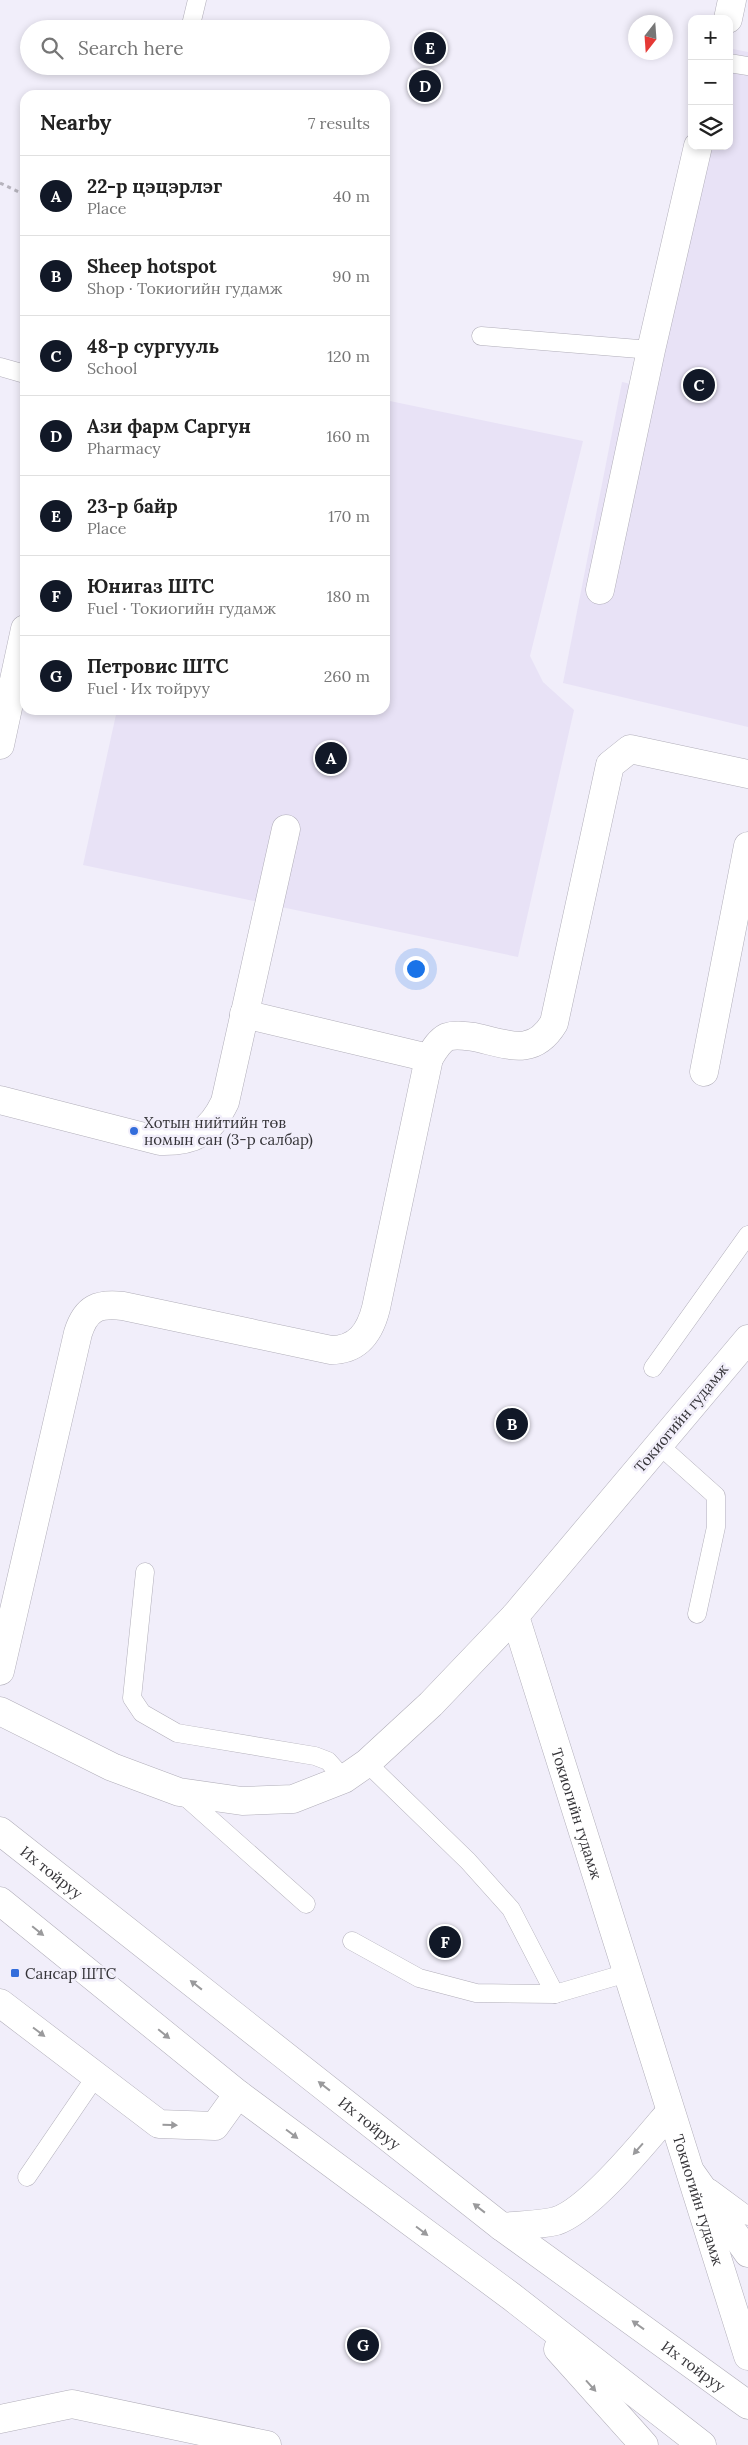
<!DOCTYPE html>
<html lang="en">
<head>
<meta charset="utf-8">
<style>
  :root { --surface:#fff; --page:#f6f6f6; --text:#222; --muted:#767676; --line:#e0e0e0; --accent:#111827 }
  body { margin:0; font-family:Lora,serif; background:var(--page); color:var(--text) }
  .controls { position:absolute; right:15px; top:15px; display:grid; overflow:hidden; border-radius:10px; box-shadow:0 2px 8px #0003 }
  .controls button { width:45px; height:45px; display:grid; place-items:center; padding:0; border:0; border-bottom:1px solid var(--line); background:var(--surface); color:var(--text); font:25px sans-serif }
  .compass { position:absolute; left:628px; top:15px; width:45px; height:45px; border-radius:50%; background:var(--surface); box-shadow:0 2px 8px #0003; rotate:197deg }
  .you { position:absolute; left:415px; top:968px; width:18px; height:18px; margin:-12px; border:4px solid #fff; border-radius:50%; background:#1a73e8; box-shadow:0 0 0 8px #1a73e833 }
  .badge { display:grid; place-items:center; width:32px; height:32px; border-radius:50%; background:var(--accent); color:#fff; font-size:16px; font-weight:700 }
  .pin { position:absolute; translate:-50% -50%; border:2px solid #fff; box-shadow:0 1px 5px #0006 }
  .list { margin:0; padding:0; list-style:none }
  h2 { display:flex; justify-content:space-between; align-items:center; height:65px; margin:0; padding:0 20px; font-size:21px }
  h2 small { font-size:16px; font-weight:400; color:var(--muted) }
  .list li { display:grid; grid-template-columns:32px 1fr auto; gap:15px; align-items:center; box-sizing:border-box; height:80px; padding:0 20px; border-top:1px solid var(--line) }
  .list b { display:block; font-size:19px; white-space:nowrap }
  .list p { margin:0; font-size:16px; white-space:nowrap; color:var(--muted) }
  .list em { font-size:16px; font-style:normal; color:var(--muted) }
  .icon { flex:none; width:28px; height:28px; fill:none; stroke:currentColor; stroke-width:2; stroke-linecap:round; stroke-linejoin:round }
  .map { position:relative; flex:none; width:748px; height:2445px; overflow:hidden }
  .search { position:absolute; background:var(--surface); box-shadow:0 2px 8px #0003; left:20px; top:20px; width:370px; height:55px; display:flex; align-items:center; gap:12px; box-sizing:border-box; padding:0 18px; border-radius:28px; color:var(--muted); font-size:19px }
  .panel { position:absolute; background:var(--surface); box-shadow:0 2px 8px #0003; left:20px; top:90px; width:370px; height:625px; border-radius:15px }
  .map>svg:first-child { display:block }
  .built { fill:#e8e2f6 }
  .lines { fill:none; stroke-linecap:round; stroke-linejoin:round }
  .service-casing { stroke:#b1aeb9; stroke-width:19 }
  .minor-casing { stroke:#b1aeb9; stroke-width:29 }
  .tertiary-casing { stroke:#b1aeb9; stroke-width:29 }
  .secondary-casing { stroke:#b1aeb9; stroke-width:29 }
  .primary-casing { stroke:#b1aeb9; stroke-width:29 }
  .path { stroke:#b6b3bd; stroke-width:3; stroke-dasharray:4 4; stroke-linecap:butt }
  .service { stroke:#fff; stroke-width:18 }
  .minor { stroke:#fff; stroke-width:28 }
  .tertiary { stroke:#fff; stroke-width:28 }
  .secondary { stroke:#fff; stroke-width:28 }
  .primary { stroke:#fff; stroke-width:28 }
  .oneway { fill:#9a9a9c }
  .poi-dot { fill:#336ddb; stroke:#f1eefa; stroke-width:2 }
  .labels { text-anchor:middle; dominant-baseline:central; stroke-width:5; stroke-linejoin:round; paint-order:stroke }
  .poi-label { font-size:15px; fill:#353438; stroke:#f1eefa; text-anchor:start }
  .street-label { font-size:15px; fill:#353438; stroke:#f1eefa }
</style>
</head>
<body>
<div class="map">
<svg width="748" height="2445" viewBox="0 0 748 2445">
  <rect width="100%" height="100%" fill="#f1eefa"/>
  <g class="built">
    <path d="M733,49L748,52V727L563,683L622,382L649,388L709,146H729V62Z"/>
    <path d="M385,400L583,441L530,656L543,682L574,710L518,957L83,865L117,710H385Z"/>
  </g>
  <g class="lines">
    <defs>
      <g id="service">
        <path d="M190,29L197,0"/>
        <path d="M729,63L748,66"/>
        <path d="M481,336L651,350"/>
        <path d="M0,367L25,374"/>
        <path d="M653,1368L748,1235"/>
        <path d="M659,1445L716,1496V1527L697,1614"/>
        <path d="M145,1572L132,1698L142,1713L177,1733L315,1756L328,1761L344,1779"/>
        <path d="M367,1763L468,1861L511,1909L555,1994"/>
        <path d="M181,1793L306,1904"/>
        <path d="M352,1941L419,1978L476,1993L555,1994L627,1973"/>
        <path d="M27,2177L96,2076"/>
        <path d="M710,2188L748,2216"/>
      </g>
      <g id="minor">
        <path d="M728,19L732,0"/>
        <path d="M600,590L651,350L698,146"/>
        <path d="M0,745L25,629"/>
        <path d="M244,1014L429,1058"/>
        <path d="M704,1072L748,846"/>
        <path d="M0,1100L160,1141C194,1142 210,1133 225,1102L286,829"/>
        <path d="M0,1671L78,1333C86,1308 98,1303 123,1306L331,1350C358,1350 370,1332 376,1308L429,1058C434,1050 439,1041 447,1037C455,1034 466,1036 474,1037C507,1044 533,1058 554,1023L610,765L630,749L748,774"/>
        <path d="M0,2003L159,2124L215,2126L238,2094"/>
        <path d="M0,2419L72,2404L267,2445"/>
      </g>
      <path id="tertiary" d="M0,1711L112,1767L179,1792L242,1801L293,1799L344,1779L367,1763L431,1704L515,1616"/>
      <g id="secondary">
        <path id="s1" d="M748,1339L515,1616L748,2356"/>
      </g>
      <g id="primary">
        <path id="s2" d="M0,1831L502,2227L748,2405"/>
        <path d="M0,1901L238,2094L512,2297L702,2445"/>
        <path d="M692,2174L748,2253"/>
        <path d="M502,2227C519,2225 539,2225 556,2221C589,2211 646,2140 670,2112"/>
        <path d="M558,2349L644,2445"/>
      </g>
    </defs>
    <use href="#service" class="service-casing"/>
    <use href="#minor" class="minor-casing"/>
    <use href="#tertiary" class="tertiary-casing"/>
    <use href="#secondary" class="secondary-casing"/>
    <use href="#primary" class="primary-casing"/>
    <path class="path" d="M0,183L19,192"/>
    <use href="#service" class="service"/>
    <use href="#minor" class="minor"/>
    <use href="#tertiary" class="tertiary"/>
    <use href="#secondary" class="secondary"/>
    <use href="#primary" class="primary"/>
  </g>
  <defs><path id="oneway-solid" d="M-6-.8H1V-3.2L6.5 0L1 3.2V.8H-6Z" transform="scale(1.25)"/></defs>
  <g class="oneway">
    <use href="#oneway-solid" transform="translate(38 1931) rotate(39)"/>
    <use href="#oneway-solid" transform="translate(196 1985) rotate(-142)"/>
    <use href="#oneway-solid" transform="translate(39 2032) rotate(37)"/>
    <use href="#oneway-solid" transform="translate(164 2034) rotate(39)"/>
    <use href="#oneway-solid" transform="translate(324 2086) rotate(-142)"/>
    <use href="#oneway-solid" transform="translate(170 2125) rotate(2)"/>
    <use href="#oneway-solid" transform="translate(292 2134) rotate(37)"/>
    <use href="#oneway-solid" transform="translate(638 2149) rotate(131)"/>
    <use href="#oneway-solid" transform="translate(479 2208) rotate(-142)"/>
    <use href="#oneway-solid" transform="translate(422 2231) rotate(37)"/>
    <use href="#oneway-solid" transform="translate(638 2325) rotate(-144)"/>
    <use href="#oneway-solid" transform="translate(591 2386) rotate(48)"/>
  </g>
  <g class="poi-dot">
    <circle cx="134" cy="1131" r="5"/>
    <rect x="10" y="1968" width="10" height="10" rx="2.5"/>
  </g>
  <g class="labels">
    <g class="poi-label">
      <text x="144" y="1122">Хотын нийтийн төв<tspan x="144" dy="17">номын сан (3-р салбар)</tspan></text>
      <text x="25" y="1973">Сансар ШТС</text>
    </g>
    <g class="street-label">
      <text transform="translate(681 1418) rotate(-50)">Токиогийн гудамж</text>
      <text stroke="none"><textPath href="#s1" startOffset="569">Токиогийн гудамж</textPath></text>
      <text stroke="none"><textPath href="#s2" startOffset="66">Их тойруу</textPath></text>
      <text stroke="none"><textPath href="#s2" startOffset="471">Их тойруу</textPath></text>
      <text stroke="none"><textPath href="#s1" startOffset="974">Токиогийн гудамж</textPath></text>
      <text stroke="none"><textPath href="#s2" startOffset="876">Их тойруу</textPath></text>
    </g>
  </g>
</svg>
<div class="controls">
<button>+</button>
<button>−</button>
<button><svg class="icon" aria-label="layers" viewBox="0 0 24 24"><path d="M12 4l9 5-9 5-9-5zM3 14l9 5 9-5"/></svg></button>
</div>
<svg class="compass" viewBox="-18 -18 36 36"><path d="M0-13l5 13h-10z" fill="#e53935"/><path d="M0 13l5-13h-10z" fill="#767676"/></svg>
<div class="you"></div>
<div class="pin badge" style="left:331px;top:758px">A</div>
<div class="pin badge" style="left:512px;top:1424px">B</div>
<div class="pin badge" style="left:699px;top:385px">C</div>
<div class="pin badge" style="left:425px;top:86px">D</div>
<div class="pin badge" style="left:430px;top:48px">E</div>
<div class="pin badge" style="left:445px;top:1942px">F</div>
<div class="pin badge" style="left:363px;top:2345px">G</div>
<div class="search"><svg class="icon" aria-label="search" viewBox="0 0 24 24"><circle cx="10" cy="10" r="6"/><path d="M15 15l6 6"/></svg>Search here</div>
<section class="panel">
<h2>Nearby<small>7 results</small></h2>
<ul class="list">
<li><span class="badge">A</span><div><b>22-р цэцэрлэг</b><p>Place</p></div><em>40 m</em></li>
<li><span class="badge">B</span><div><b>Sheep hotspot</b><p>Shop · Токиогийн гудамж</p></div><em>90 m</em></li>
<li><span class="badge">C</span><div><b>48-р сургууль</b><p>School</p></div><em>120 m</em></li>
<li><span class="badge">D</span><div><b>Ази фарм Саргун</b><p>Pharmacy</p></div><em>160 m</em></li>
<li><span class="badge">E</span><div><b>23-р байр</b><p>Place</p></div><em>170 m</em></li>
<li><span class="badge">F</span><div><b>Юнигаз ШТС</b><p>Fuel · Токиогийн гудамж</p></div><em>180 m</em></li>
<li><span class="badge">G</span><div><b>Петровис ШТС</b><p>Fuel · Их тойруу</p></div><em>260 m</em></li>
</ul>
</section>
</div>
</body>
</html>
